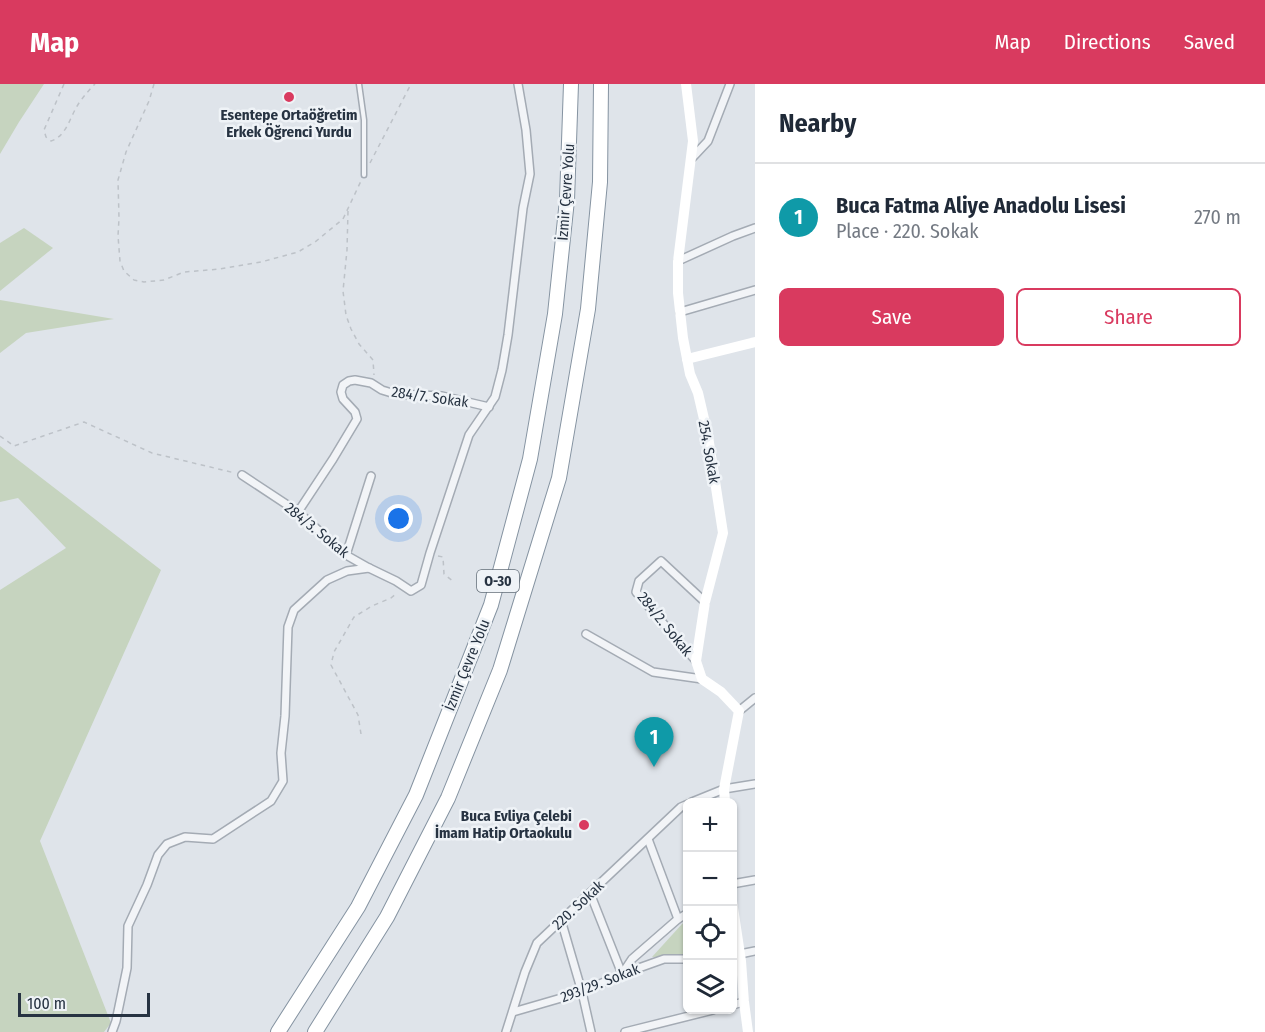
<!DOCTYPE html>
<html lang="en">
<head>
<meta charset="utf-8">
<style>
  :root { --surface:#fff; --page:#f6f6f7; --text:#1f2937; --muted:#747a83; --line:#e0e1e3; --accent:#d93a5f }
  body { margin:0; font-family:"Fira Sans Condensed",sans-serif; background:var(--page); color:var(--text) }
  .controls { position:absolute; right:18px; bottom:18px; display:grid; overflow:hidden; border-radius:9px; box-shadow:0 2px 4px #0004 }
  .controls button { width:54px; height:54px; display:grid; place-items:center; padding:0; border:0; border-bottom:2px solid var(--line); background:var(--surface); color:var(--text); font:30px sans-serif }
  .scale { position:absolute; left:18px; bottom:15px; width:132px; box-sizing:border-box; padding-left:6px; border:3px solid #273342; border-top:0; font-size:16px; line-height:21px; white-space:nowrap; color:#273342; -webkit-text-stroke:4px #eff3f7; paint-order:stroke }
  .you { position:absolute; left:399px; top:435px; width:21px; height:21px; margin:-15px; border:4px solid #fff; border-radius:50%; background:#1a73e8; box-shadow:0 0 0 9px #1a73e833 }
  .badge { display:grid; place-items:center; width:39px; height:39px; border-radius:50%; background:var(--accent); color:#fff; font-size:20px; font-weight:700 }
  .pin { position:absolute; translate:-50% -50px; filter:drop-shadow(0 2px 3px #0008) }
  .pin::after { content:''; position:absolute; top:32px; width:21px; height:18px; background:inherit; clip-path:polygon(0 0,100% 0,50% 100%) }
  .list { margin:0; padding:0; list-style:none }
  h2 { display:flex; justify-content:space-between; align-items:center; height:78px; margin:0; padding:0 24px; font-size:26px }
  h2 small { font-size:20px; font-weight:400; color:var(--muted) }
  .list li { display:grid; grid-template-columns:39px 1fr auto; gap:18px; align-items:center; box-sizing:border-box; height:108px; padding:0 24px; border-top:2px solid var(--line) }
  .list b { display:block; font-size:22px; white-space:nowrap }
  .list p { margin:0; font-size:20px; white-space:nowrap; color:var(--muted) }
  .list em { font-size:20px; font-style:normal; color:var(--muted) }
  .actions { display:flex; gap:12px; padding:18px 24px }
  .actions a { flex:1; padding:14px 0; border:2px solid var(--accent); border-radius:9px; text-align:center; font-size:21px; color:var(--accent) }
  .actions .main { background:var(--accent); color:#fff }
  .icon { flex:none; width:33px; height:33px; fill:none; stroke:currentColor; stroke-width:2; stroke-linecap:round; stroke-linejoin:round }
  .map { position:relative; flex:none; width:755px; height:948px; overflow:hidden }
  header { display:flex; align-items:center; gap:36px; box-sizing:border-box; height:84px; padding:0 30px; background:var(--accent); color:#fff }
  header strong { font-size:28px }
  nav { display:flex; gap:33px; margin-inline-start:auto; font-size:21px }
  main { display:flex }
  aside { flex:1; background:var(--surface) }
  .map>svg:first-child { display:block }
  .green { fill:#c6d4bf }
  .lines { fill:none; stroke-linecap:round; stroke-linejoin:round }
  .lane-casing { stroke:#a4abb4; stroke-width:7 }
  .street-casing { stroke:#a4abb4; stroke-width:10 }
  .highway-casing { stroke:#8593a1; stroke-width:16 }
  .path { stroke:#bdc2c8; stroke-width:1.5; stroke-dasharray:4.5 4.5; stroke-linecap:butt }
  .lane { stroke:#f2f4f7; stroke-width:4 }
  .street { stroke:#f2f4f7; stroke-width:7 }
  .secondary { stroke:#fff; stroke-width:10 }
  .highway { stroke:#fff; stroke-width:14 }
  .poi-dot { fill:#d93a5f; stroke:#eff3f7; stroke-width:2 }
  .labels { text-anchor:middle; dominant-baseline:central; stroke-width:5; stroke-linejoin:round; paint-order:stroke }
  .shield { fill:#eff3f7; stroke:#636d78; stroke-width:1.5 }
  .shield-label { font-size:14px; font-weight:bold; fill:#273342 }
  .poi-label { font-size:15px; font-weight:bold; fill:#273342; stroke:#eff3f7 }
  .street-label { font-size:15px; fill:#273342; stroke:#eff3f7 }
</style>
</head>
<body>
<header>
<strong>Map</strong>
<nav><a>Map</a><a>Directions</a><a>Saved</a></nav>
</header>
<main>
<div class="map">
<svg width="755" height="948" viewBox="0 0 755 948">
  <rect width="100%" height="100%" fill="#dfe4ea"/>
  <g class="green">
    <path d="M0,0H44L19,38L0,70Z"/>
    <path d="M24,144L53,164L0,207V159Z"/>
    <path d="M0,216L114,235L26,249L0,269Z"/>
    <path d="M0,362L161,486L40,757L111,939L104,948H0V506L66,464L18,414L0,418Z"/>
    <path d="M687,837V872L652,873L682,840Z"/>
  </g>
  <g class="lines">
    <defs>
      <path id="lane" d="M359,0L364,36V91"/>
      <g id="street">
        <path d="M692,74L708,57L730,0"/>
        <path d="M678,177L733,152L755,144"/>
        <path d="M680,228L755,206"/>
        <path d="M242,391L298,428L346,471L369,484L396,497L411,507L421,501L430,469L469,351L495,313L502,286L508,251L523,124L530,90L526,46L518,0"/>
        <path d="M298,428L333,375L357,335L355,328L343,315L341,308L343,301L349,297L355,296L371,299L382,306L395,310L442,312L489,323"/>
        <path d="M346,471L371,392"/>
        <path d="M586,550L653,588L702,595"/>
        <path d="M696,577L636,508L639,497L661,477L705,518"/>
        <path d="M739,627L755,614"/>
        <path d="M692,718L724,705L755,700"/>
        <path d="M648,755L678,835"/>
        <path d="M732,800L755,796"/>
        <path d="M590,809L622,890"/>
        <path d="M561,836L582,908L591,948"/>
        <path d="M740,870L755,867"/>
        <path d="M622,890L632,875L678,835L688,829"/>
        <path d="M732,921L744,918"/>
        <path d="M513,928L582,908L622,890L664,875H688"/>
        <path d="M112,948L116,937L127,884L128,842L147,801L158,771L167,760L185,753L213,755L271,717L283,697L281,669L285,632L288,543L294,526L327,496L347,487L369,484"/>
        <path d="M506,948L525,888L537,859L681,723L688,720"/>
        <path d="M625,948L713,926"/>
      </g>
      <g id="highway">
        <path d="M278,948L358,823L416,711L491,521L530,375L555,230L567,116L571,0"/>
        <path d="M315,948L387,833L448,714L500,586L559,394L588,225L600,98L601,0"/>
      </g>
    </defs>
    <use href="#lane" class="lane-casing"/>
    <use href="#street" class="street-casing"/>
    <use href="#highway" class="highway-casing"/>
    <g class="path">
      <path d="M64,0L44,46L46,53L51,57C67,52 70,32 79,19C84,12 89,6 95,0"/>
      <path d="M154,0L149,17L126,68L118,96L119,134L118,152L120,177L124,187L134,196L144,198L164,196L184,188L220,185L261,178L298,168L315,158L343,135L361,97"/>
      <path d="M370,79L411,0"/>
      <path d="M348,127L347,166L343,207L346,231L351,245L359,260L373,276L374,291"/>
      <path d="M0,352L14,362L84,338L152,369L235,389"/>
      <path d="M438,472L443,473L444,490L454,498"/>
      <path d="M361,650L358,631L331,581L334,568L354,533L372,522L391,514L397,509"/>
    </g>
    <use href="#lane" class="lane"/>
    <use href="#street" class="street"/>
    <g class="secondary">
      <path d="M686,0L693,57L678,177V209L683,254L690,290L698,309L708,352L723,449L705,518L696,577L702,595L721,608L739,627L724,705L725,718"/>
      <path d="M687,275L755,258"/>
      <path d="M732,817L741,877L744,918L748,948"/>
    </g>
    <use href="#highway" class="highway"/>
  </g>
  <g class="poi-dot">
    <circle cx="289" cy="13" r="6"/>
    <circle cx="584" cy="741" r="6"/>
  </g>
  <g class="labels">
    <rect class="shield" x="477" y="486" width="42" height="22" rx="4.5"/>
    <g class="shield-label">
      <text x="498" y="497">O-30</text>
    </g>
    <g class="poi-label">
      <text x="289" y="31">Esentepe Ortaöğretim<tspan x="289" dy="17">Erkek Öğrenci Yurdu</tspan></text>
      <text x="572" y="732" text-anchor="end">Buca Evliya Çelebi<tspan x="572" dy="17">İmam Hatip Ortaokulu</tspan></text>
    </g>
    <g class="street-label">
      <text transform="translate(566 108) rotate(-86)">İzmir Çevre Yolu</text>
      <text transform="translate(430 313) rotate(8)">284/7. Sokak</text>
      <text transform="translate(709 368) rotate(80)">254. Sokak</text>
      <text transform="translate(317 446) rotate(39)">284/3. Sokak</text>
      <text transform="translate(665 540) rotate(51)">284/2. Sokak</text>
      <text transform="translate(467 581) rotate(-68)">İzmir Çevre Yolu</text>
      <text transform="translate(578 821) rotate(-43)">220. Sokak</text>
      <text transform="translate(600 899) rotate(-21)">293/29. Sokak</text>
    </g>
  </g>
</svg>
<div class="controls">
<button>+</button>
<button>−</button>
<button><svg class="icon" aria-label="locate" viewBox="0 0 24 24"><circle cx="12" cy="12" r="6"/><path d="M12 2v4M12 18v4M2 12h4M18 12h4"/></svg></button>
<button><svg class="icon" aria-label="layers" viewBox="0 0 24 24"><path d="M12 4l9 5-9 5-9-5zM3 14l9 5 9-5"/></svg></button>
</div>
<div class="scale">100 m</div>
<div class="you"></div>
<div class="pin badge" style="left:654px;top:683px;background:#0f9aa8">1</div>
</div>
<aside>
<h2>Nearby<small></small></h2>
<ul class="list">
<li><span class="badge" style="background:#0f9aa8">1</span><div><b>Buca Fatma Aliye Anadolu Lisesi</b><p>Place · 220. Sokak</p></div><em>270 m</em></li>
</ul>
<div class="actions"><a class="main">Save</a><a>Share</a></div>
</aside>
</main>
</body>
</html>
